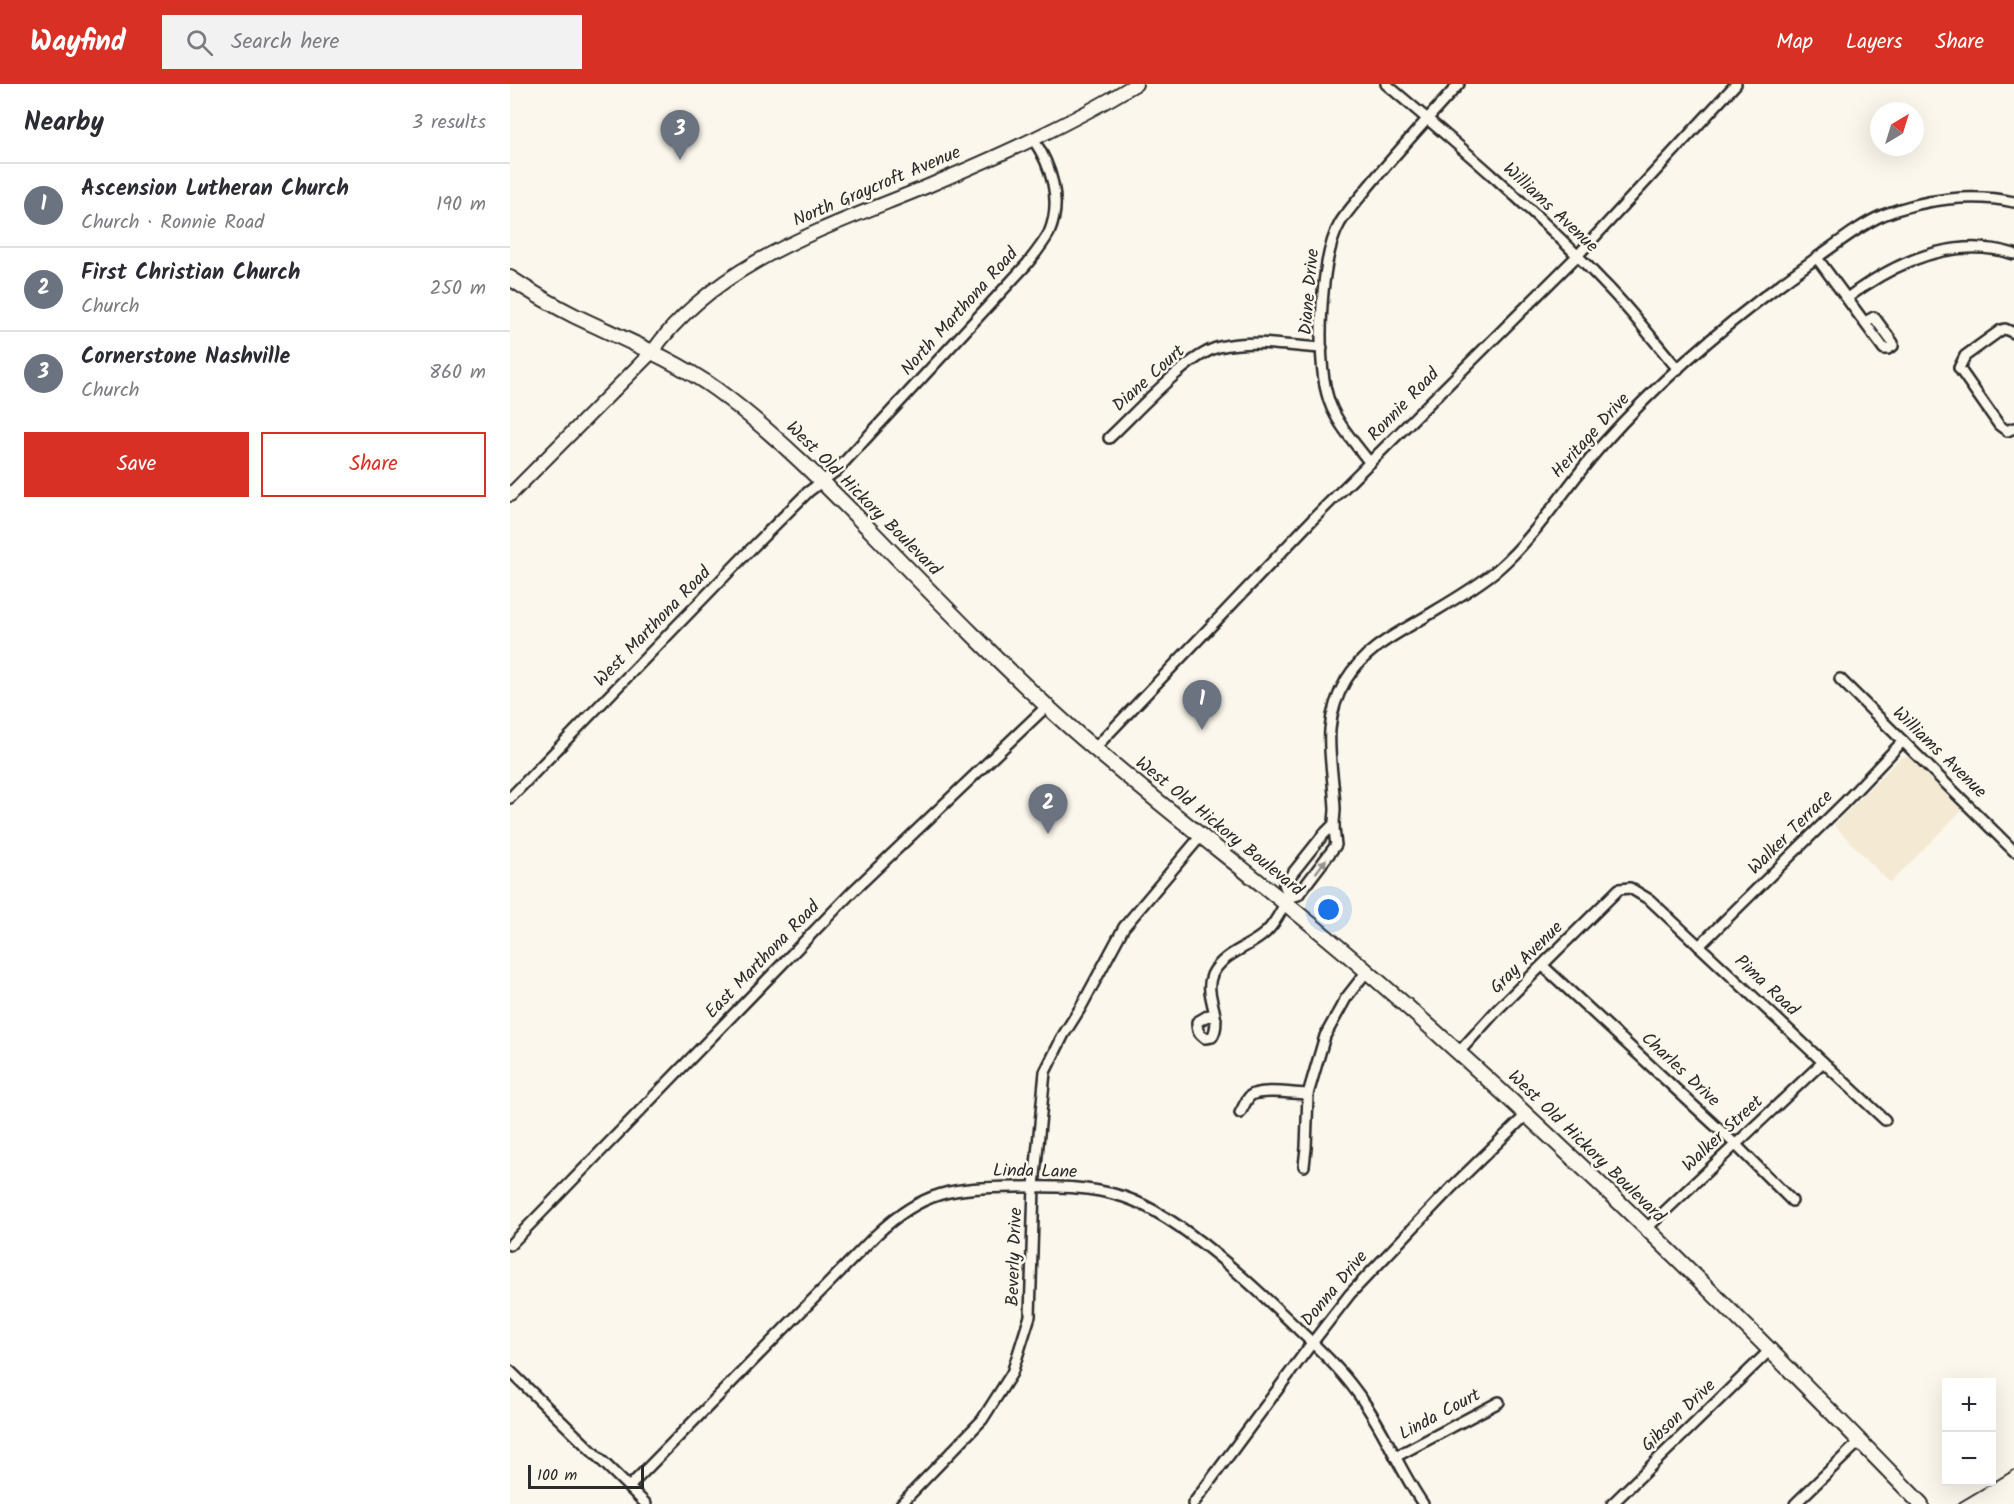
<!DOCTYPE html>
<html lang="en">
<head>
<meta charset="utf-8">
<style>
  :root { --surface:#fff; --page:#f2f2f3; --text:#2b2b33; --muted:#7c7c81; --line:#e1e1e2; --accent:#d93025 }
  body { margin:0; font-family:Kalam,sans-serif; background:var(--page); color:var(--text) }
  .controls { position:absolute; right:18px; bottom:18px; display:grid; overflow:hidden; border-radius:0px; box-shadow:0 6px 24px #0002 }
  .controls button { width:54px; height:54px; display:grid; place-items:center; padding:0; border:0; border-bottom:2px solid var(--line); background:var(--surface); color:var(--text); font:30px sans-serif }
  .compass { position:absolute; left:1360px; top:18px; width:54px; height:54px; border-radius:50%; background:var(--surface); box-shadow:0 6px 24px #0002; rotate:38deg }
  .scale { position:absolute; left:18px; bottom:15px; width:116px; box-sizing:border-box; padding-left:6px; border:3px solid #2b2b2b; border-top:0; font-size:16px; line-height:21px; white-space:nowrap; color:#2b2b2b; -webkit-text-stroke:4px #fbf7ec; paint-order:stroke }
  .you { position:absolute; left:819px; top:826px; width:21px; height:21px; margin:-15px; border:4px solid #fff; border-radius:50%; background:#1a73e8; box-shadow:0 0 0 9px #1a73e833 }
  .badge { display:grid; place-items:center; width:39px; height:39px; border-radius:50%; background:var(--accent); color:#fff; font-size:20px; font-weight:700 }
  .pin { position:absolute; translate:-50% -50px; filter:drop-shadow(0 2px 3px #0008) }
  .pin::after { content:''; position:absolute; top:32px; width:21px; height:18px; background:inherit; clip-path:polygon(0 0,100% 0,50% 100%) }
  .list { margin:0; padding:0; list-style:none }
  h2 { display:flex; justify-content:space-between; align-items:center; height:78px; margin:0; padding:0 24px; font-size:26px }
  h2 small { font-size:20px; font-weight:400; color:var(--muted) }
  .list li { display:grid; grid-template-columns:39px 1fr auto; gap:18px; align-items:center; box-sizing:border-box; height:84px; padding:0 24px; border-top:2px solid var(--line) }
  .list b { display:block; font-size:22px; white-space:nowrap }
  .list p { margin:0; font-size:20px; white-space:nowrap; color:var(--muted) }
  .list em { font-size:20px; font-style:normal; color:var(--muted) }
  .actions { display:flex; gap:12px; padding:18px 24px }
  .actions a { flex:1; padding:14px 0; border:2px solid var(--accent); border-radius:0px; text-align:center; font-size:21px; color:var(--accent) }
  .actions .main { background:var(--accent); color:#fff }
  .icon { flex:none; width:33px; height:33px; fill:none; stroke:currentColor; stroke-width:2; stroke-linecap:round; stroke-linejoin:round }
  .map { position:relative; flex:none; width:1504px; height:1420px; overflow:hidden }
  header { display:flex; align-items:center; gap:36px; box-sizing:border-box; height:84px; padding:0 30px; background:var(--accent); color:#fff }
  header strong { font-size:28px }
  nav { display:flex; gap:33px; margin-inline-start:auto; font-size:21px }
  .search { width:420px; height:54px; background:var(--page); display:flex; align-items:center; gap:15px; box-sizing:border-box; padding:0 21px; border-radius:0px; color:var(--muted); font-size:22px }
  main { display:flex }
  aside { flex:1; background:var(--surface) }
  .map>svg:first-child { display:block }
  .built { fill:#f4e9d3 }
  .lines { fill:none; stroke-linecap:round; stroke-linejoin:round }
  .street-casing { stroke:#2b2b2b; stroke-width:14 }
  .secondary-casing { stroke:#2b2b2b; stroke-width:16 }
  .primary-casing { stroke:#2b2b2b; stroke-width:18 }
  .street { stroke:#fbf7ec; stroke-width:9 }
  .secondary { stroke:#fbf7ec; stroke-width:12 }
  .primary { stroke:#fbf7ec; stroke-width:14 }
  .rail { stroke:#2b2b2b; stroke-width:2 }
  .oneway { fill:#93918c }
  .labels { text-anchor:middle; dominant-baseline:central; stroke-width:5; stroke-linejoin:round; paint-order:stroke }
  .street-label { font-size:18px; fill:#2b2b2b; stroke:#fbf7ec }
</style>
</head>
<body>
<header>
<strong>Wayfind</strong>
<div class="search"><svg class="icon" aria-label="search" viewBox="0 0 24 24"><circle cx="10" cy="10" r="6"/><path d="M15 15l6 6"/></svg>Search here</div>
<nav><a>Map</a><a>Layers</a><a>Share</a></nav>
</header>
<main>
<aside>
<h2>Nearby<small>3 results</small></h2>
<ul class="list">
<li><span class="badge" style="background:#6b7280">1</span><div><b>Ascension Lutheran Church</b><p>Church · Ronnie Road</p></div><em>190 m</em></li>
<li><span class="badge" style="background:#6b7280">2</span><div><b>First Christian Church</b><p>Church</p></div><em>250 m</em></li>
<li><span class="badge" style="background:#6b7280">3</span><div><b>Cornerstone Nashville</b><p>Church</p></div><em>860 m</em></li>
</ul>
<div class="actions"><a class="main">Save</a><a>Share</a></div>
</aside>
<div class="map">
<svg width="1504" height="1420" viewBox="0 0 1504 1420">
  <rect width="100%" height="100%" fill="#fbf7ec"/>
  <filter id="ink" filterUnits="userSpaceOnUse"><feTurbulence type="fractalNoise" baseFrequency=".0167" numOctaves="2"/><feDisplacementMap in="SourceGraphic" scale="12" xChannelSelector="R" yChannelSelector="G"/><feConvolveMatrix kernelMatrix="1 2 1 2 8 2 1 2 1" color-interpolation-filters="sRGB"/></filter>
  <g filter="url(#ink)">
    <path class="built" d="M1391,673H1400L1453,725L1380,799L1324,741Z"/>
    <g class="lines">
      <defs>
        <g id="street">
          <path d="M876,0C951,63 1026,127 1093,198C1120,225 1143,256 1168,285"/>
          <path d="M1307,174L1374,265H1378L1383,262V259L1364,233L1355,238"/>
          <path d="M1337,214C1384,179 1444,151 1504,170"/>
          <path d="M1504,249L1495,245L1491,246L1455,272L1449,284L1489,341L1497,347L1504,344"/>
          <path d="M599,354C625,330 677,271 709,263C742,255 779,262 812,264"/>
          <path d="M860,379C845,359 823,336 817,310C806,271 810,174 830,139C838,126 849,115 858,103C887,68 918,34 949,0"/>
          <path d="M1330,595L1504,767"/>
          <path d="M584,665L805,433L1067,172L1226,0"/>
          <path d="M0,714L240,466L298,408L326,387L517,180C524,171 533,160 539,149C553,117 541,81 523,55"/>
          <path d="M779,813L774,800L813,751L824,740"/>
          <path d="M1189,862L1334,719L1393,657"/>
          <path d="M1033,882L1226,1061L1282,1117"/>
          <path d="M706,935L699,931L687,938C687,946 688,949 695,954L702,953C714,934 693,911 702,891C713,868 740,864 756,848C767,838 771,825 779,813L788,811L826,761C825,754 824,747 824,740C824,735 825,730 825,725C823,676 809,642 836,596C856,563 889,549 920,530C942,517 968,502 988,485C1029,449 1057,400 1093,360C1154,291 1230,228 1305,175C1327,160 1348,142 1373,131C1413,115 1462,109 1504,118"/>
          <path d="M949,968L988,925L1109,805L1120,804L1140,816L1375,1036"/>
          <path d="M730,1029C733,1024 736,1016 740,1012C750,1004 786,1010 798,1010"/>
          <path d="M794,1082L796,1064L798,1010L815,952L836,914L857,887"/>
          <path d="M1136,1145L1313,978"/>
          <path d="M0,1161L343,807L537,622"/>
          <path d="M0,1287L136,1420"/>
          <path d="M885,1373L989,1318"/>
          <path d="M119,1403L366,1151C413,1106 443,1104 506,1103C542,1102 580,1102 614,1113C671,1132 747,1205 790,1247C810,1266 830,1285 846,1307C873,1342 888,1384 913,1420"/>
          <path d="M391,1420L472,1336L502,1289L520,1232L524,1102L535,988L554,950L571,923L614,843L690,753"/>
          <path d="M683,1420L802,1259L840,1210L942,1103L1016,1031"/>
          <path d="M1102,1420L1260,1266"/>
          <path d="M1285,1420L1350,1357"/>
        </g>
        <path id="secondary" d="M0,411L142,268C207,177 319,143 418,102C489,72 560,40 626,0"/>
        <path id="primary" d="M0,194C21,208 43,221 65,232C113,255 164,275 207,306C265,349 316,401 367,453C430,518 494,584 562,645C658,730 763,805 860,890C1052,1057 1234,1237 1411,1420"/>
      </defs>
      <use href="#street" class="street-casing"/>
      <use href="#secondary" class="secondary-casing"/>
      <use href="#primary" class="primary-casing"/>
      <use href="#street" class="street"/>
      <use href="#secondary" class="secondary"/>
      <use href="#primary" class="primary"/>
      <path class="rail" d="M1447,1420L1504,1386"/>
    </g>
    <defs><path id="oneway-solid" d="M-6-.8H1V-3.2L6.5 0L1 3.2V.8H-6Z" transform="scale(1.5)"/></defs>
    <use class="oneway" href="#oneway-solid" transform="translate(811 782) rotate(-53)"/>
  </g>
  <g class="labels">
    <g class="street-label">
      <text transform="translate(367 103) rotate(-23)">North Graycroft Avenue</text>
      <text transform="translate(1040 124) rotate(43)">Williams Avenue</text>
      <text transform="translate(800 208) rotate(-85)">Diane Drive</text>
      <text transform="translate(450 228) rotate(-48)">North Marthona Road</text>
      <text transform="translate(639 295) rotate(-42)">Diane Court</text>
      <text transform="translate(894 321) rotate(-46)">Ronnie Road</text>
      <text transform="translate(1081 352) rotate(-48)">Heritage Drive</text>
      <text transform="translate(353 415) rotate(45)">West Old Hickory Boulevard</text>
      <text transform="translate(143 543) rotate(-46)">West Marthona Road</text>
      <text transform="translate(1429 669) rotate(44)">Williams Avenue</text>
      <text transform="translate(709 743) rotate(39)">West Old Hickory Boulevard</text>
      <text transform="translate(1281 749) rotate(-45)">Walker Terrace</text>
      <text transform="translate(1017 874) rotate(-45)">Gray Avenue</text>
      <text transform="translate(253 876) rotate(-46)">East Marthona Road</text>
      <text transform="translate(1256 902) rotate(43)">Pima Road</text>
      <text transform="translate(1170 986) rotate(43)">Charles Drive</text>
      <text transform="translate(1213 1050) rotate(-43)">Walker Street</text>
      <text transform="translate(1076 1063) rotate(44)">West Old Hickory Boulevard</text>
      <text transform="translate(525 1088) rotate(1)">Linda Lane</text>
      <text transform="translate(505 1173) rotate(-88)">Beverly Drive</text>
      <text transform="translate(825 1205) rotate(-50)">Donna Drive</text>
      <text transform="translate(930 1331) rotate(-28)">Linda Court</text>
      <text transform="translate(1169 1332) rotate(-44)">Gibson Drive</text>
    </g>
  </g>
</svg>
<div class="controls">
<button>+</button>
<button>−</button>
</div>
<svg class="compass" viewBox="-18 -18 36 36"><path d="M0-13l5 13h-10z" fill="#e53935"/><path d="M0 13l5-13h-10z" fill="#7c7c81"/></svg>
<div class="scale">100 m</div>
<div class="you"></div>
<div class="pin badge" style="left:692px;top:646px;background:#6b7280">1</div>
<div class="pin badge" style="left:538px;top:750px;background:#6b7280">2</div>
<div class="pin badge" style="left:170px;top:76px;background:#6b7280">3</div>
</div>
</main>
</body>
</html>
